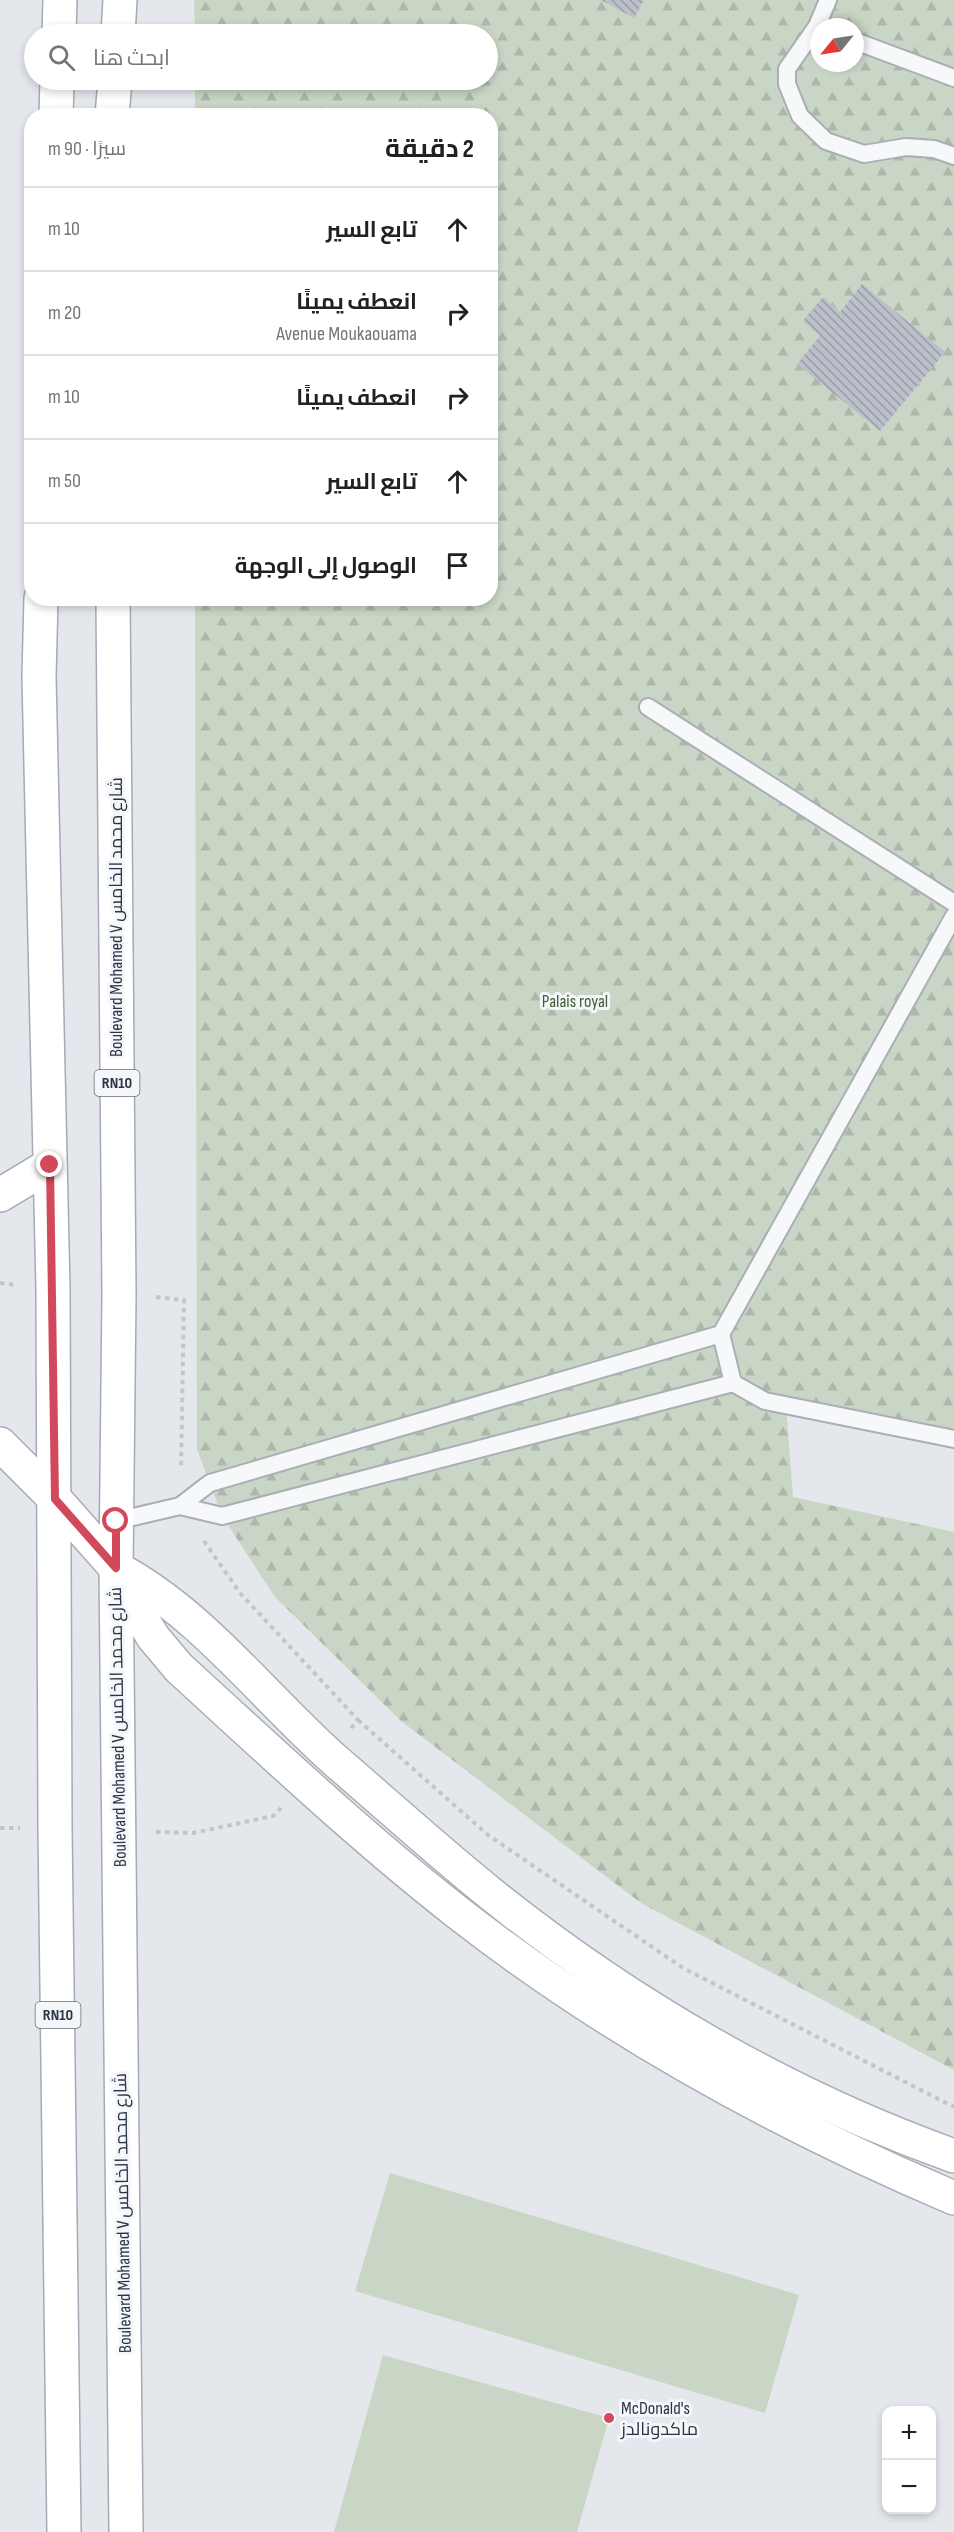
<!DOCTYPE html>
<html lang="ar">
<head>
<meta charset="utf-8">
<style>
  :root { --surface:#fff; --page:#f2f2f2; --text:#202124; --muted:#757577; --line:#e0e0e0 }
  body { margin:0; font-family:"Sofia Sans Condensed",Cairo,sans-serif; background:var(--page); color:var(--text); direction:rtl }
  .controls { position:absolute; right:18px; bottom:18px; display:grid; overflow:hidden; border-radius:12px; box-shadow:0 3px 9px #0003 }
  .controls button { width:54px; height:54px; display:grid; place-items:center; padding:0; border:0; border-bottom:2px solid var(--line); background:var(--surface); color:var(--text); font:30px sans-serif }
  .compass { position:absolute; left:810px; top:18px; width:54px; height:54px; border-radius:50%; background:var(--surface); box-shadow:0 3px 9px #0003; rotate:240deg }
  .stop { position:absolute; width:18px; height:18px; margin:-14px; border:4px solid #d1495b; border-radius:50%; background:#fff }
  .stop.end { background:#d1495b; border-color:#fff; box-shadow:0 2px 6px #0008 }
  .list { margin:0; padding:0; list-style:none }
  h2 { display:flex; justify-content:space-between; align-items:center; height:78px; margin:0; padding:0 24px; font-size:26px }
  h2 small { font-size:20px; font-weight:400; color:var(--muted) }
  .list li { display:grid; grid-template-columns:39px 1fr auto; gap:18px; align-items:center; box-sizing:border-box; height:84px; padding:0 24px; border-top:2px solid var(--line) }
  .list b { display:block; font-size:22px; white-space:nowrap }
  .list p { margin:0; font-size:20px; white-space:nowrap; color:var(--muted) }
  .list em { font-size:20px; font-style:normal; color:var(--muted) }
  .icon { flex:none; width:33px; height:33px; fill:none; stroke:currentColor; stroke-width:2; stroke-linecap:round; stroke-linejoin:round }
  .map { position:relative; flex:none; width:954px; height:2532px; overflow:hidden; direction:ltr }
  .search { position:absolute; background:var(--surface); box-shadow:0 3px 9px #0003; left:24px; top:24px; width:474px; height:66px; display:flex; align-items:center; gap:15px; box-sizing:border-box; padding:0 21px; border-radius:33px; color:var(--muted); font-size:22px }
  .panel { position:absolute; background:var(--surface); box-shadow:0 3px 9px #0003; left:24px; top:108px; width:474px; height:498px; border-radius:24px; direction:rtl }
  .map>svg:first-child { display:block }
  .forest { fill:url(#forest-firs); fill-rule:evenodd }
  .garden { fill:#c9d6c5 }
  .building { fill:url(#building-back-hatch) }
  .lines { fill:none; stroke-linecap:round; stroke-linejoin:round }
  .lane-casing { stroke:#a9aeb7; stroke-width:20 }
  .secondary-casing { stroke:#a9aeb7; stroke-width:36 }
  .primary-casing { stroke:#a3abb8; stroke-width:36 }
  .path { stroke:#c2c5cb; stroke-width:4; stroke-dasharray:4.5 4.5; stroke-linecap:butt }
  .lane { stroke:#f7f8fa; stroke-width:16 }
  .secondary { stroke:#fff; stroke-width:33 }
  .primary { stroke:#fff; stroke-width:33 }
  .route { stroke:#d1495b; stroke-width:8 }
  .poi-dot { fill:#d1495b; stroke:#f4f6f9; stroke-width:2 }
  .labels { text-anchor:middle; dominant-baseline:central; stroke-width:6; stroke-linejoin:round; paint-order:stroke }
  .shield { fill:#f4f6f9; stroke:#676e7b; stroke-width:1.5 }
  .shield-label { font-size:16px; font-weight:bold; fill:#2b3445 }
  .street-label { font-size:18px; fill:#2b3445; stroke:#f4f6f9 }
  .park-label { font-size:18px; fill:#3f6138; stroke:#f4f6f9 }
  .poi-label { font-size:18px; fill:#2b3445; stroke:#f4f6f9; text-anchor:start }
</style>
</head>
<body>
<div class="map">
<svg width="954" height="2532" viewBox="0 0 954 2532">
  <defs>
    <pattern id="forest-firs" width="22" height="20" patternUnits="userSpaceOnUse" patternTransform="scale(1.5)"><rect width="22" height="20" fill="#c9d6c5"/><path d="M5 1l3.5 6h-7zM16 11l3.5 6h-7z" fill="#adb8ab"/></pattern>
    <pattern id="building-back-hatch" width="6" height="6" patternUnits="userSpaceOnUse" patternTransform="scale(1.5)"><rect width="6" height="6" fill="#bbc0ca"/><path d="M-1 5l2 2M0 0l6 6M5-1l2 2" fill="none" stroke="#989da6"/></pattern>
  </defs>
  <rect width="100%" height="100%" fill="#e4e7ec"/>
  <path class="forest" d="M194,0H954V1440L786,1405L793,1497L954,1532V2070L641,1903L401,1721L275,1597L222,1516L197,1449L195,599L490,598V116L195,115V80H488V34H195ZM819,27H855V63H819Z"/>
  <g class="garden">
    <path d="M390,2173L799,2295L765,2413L355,2291Z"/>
    <path d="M383,2355L609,2418L577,2532H334Z"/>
  </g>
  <g class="building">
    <path d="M601,0H644L634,18Z"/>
    <path d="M862,284L945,352L880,431L797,364L820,336L803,321L823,297L840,312Z"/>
  </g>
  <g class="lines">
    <defs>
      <g id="lane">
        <path d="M828,0L817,26L787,69V84L800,116L826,141L864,154L906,147L934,149L954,156"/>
        <path d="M855,41L954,78"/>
        <path d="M648,707L954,903"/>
        <path d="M721,1334L733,1383L765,1401L954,1439"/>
        <path d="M180,1506L222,1516L733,1383"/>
        <path d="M116,1521L180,1506L210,1483L721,1334L954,916"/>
      </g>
      <g id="secondary">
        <path d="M0,1444L55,1499L116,1568L133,1604L153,1637L179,1668C270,1751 360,1836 457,1912C608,2030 778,2123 954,2198"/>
        <path d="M116,1568C203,1614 264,1698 337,1762C388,1806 439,1852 491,1894C628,2004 788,2097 954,2156"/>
      </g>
      <g id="primary">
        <path d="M59,34L60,0"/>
        <path d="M118,34L120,0"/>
        <path d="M56,116L57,80"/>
        <path d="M112,116L115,80"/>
        <path d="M41,598L39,677L53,1289L55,1829L64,2532"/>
        <path d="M113,598L119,1294L116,1568L126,2532"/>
        <path d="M0,1195L50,1165"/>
      </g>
    </defs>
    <use href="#lane" class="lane-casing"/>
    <use href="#secondary" class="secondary-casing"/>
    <use href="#primary" class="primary-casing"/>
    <g class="path">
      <path d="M0,1283L16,1285"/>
      <path d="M156,1297L184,1300L181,1469"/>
      <path d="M204,1541L240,1593L358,1720L351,1728"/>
      <path d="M358,1720L488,1835L683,1968L954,2107"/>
      <path d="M0,1828H20"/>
      <path d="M156,1832L193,1833L273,1816L281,1808"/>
    </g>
    <use href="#lane" class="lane"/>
    <use href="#secondary" class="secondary"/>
    <use href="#primary" class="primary"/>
  </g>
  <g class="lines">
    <path class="route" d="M50,1165L55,1499L116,1568V1521"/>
  </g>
  <circle class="poi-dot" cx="609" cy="2418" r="6"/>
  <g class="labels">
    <g class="shield">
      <rect x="94.5" y="1070" width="45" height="26" rx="4.5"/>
      <rect x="35.5" y="2002" width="45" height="26" rx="4.5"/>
    </g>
    <g class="shield-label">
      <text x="117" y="1083">RN10</text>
      <text x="58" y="2015">RN10</text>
    </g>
    <g class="street-label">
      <text transform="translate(116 917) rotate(-90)">Boulevard Mohamed V شارع محمد الخامس</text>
      <text transform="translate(118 1727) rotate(-91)">Boulevard Mohamed V شارع محمد الخامس</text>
      <text transform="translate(123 2213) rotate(-91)">Boulevard Mohamed V شارع محمد الخامس</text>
    </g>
    <g class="park-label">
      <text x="575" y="1001">Palais royal</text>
    </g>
    <g class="poi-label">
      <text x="621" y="2408">McDonald's<tspan x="621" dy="21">ماكدونالدز</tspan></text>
    </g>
  </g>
</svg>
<div class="controls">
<button>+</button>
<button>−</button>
</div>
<svg class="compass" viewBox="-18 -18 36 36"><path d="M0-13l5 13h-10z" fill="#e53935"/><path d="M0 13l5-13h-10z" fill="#757577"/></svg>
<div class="stop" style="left:116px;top:1521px"></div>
<div class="stop end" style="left:50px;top:1165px"></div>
<div class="search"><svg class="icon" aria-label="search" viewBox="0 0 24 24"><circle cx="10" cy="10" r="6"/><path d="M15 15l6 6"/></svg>ابحث هنا</div>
<section class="panel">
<h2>2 دقيقة<small>سيرًا · 90 m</small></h2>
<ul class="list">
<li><svg class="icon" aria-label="ahead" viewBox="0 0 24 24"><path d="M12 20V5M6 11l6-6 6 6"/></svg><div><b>تابع السير</b></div><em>10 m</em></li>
<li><svg class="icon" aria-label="right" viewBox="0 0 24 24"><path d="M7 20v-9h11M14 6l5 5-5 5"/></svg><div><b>انعطف يمينًا</b><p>Avenue Moukaouama</p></div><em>20 m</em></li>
<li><svg class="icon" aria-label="right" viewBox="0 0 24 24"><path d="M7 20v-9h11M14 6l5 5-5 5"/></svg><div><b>انعطف يمينًا</b></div><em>10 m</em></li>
<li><svg class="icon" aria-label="ahead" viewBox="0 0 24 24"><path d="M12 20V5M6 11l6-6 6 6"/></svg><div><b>تابع السير</b></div><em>50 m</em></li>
<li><svg class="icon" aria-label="arrive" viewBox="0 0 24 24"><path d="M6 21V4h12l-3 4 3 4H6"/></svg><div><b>الوصول إلى الوجهة</b></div></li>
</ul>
</section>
</div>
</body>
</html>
